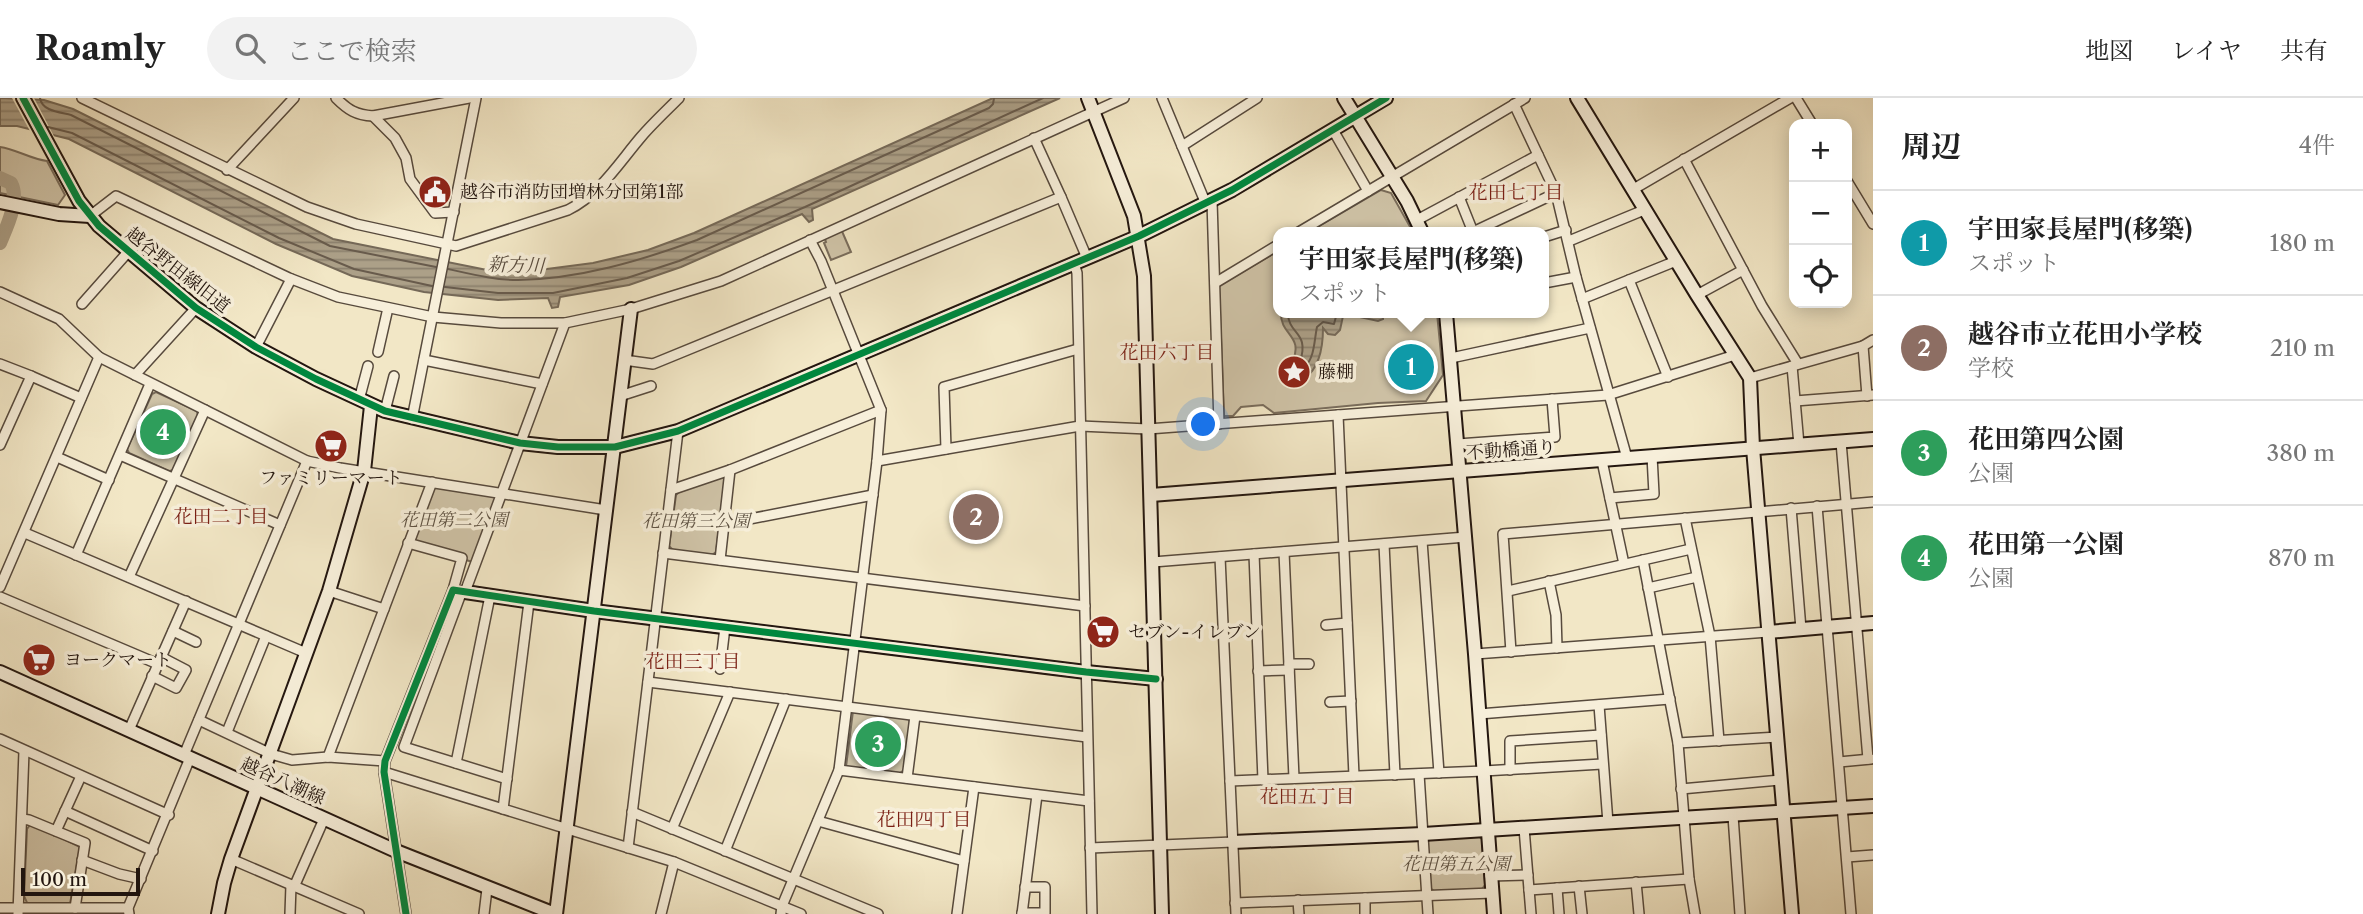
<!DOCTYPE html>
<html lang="ja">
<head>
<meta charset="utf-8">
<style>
  :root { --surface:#fff; --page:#f2f2f2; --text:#222; --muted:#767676; --line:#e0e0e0; --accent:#b45309 }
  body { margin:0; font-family:"Libre Caslon Text","Noto Serif JP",serif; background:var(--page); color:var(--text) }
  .controls { position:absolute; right:21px; top:21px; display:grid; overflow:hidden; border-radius:14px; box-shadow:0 4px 18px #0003 }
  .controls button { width:63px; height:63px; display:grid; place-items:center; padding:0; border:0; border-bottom:2px solid var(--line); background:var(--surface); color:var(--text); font:35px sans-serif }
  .scale { position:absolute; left:21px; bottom:18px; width:119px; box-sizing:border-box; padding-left:7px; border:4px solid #23160f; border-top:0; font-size:19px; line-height:24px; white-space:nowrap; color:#23160f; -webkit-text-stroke:5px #f7efda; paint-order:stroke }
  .you { position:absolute; left:1204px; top:327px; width:24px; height:24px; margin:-18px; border:5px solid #fff; border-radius:50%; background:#1a73e8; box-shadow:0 0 0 10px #1a73e833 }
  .badge { display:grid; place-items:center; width:46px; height:46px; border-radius:50%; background:var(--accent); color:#fff; font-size:23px; font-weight:700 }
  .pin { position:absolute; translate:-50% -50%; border:4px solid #fff; box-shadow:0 2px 7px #0006 }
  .popup { position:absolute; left:1273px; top:129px; width:276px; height:91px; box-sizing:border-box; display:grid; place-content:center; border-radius:14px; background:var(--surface); filter:drop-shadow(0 2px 5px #0005); font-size:23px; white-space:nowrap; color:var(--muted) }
  .popup b { font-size:26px; color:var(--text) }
  .popup::after { content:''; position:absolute; left:50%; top:100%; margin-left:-14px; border:14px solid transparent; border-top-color:var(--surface) }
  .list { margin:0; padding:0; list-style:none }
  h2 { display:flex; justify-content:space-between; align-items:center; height:91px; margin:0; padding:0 28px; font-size:30px }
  h2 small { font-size:23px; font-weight:400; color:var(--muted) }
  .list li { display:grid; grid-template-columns:46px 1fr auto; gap:21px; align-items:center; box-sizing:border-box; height:105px; padding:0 28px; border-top:2px solid var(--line) }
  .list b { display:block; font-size:26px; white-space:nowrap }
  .list p { margin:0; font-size:23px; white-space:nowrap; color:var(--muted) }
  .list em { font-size:23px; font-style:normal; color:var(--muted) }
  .icon { flex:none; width:38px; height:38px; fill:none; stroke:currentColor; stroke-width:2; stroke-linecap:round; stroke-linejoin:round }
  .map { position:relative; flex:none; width:1873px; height:816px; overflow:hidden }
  header { display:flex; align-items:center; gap:42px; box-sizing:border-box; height:98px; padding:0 35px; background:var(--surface); border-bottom:2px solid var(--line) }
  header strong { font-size:33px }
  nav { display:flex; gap:38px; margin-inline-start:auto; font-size:24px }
  .search { width:490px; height:63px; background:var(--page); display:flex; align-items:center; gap:18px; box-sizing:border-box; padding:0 24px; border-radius:38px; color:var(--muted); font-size:26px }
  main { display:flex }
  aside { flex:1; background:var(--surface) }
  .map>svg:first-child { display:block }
  .park { fill:#cfc3a7; stroke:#796c5b; stroke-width:2 }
  .water { fill:url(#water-rules); stroke:#756958; stroke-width:2 }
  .pier { fill:#f2e7c6 }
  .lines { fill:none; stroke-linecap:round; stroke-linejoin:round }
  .shore { stroke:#685b4c; stroke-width:2 }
  .river { stroke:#aca088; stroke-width:14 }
  .street-casing { stroke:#574a3d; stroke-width:12 }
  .secondary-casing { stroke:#23160f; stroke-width:16 }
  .street { stroke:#f7efda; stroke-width:9 }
  .secondary { stroke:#f7efda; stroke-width:12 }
  .cycleway-casing { stroke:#f7efda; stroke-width:11 }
  .cycleway { stroke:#00873e; stroke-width:7 }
  .labels { text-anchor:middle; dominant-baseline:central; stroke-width:7; stroke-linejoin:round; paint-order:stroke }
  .poi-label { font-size:18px; fill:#23160f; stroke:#f7efda; text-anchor:start }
  .street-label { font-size:18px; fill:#23160f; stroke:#f7efda }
  .park-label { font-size:18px; font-style:italic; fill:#5f5344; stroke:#f7efda }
  .neighbourhood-label { font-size:19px; fill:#7a1f14; stroke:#f7efda }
  .water-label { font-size:19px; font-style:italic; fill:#5a4d3f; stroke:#f7efda }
</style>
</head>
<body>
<header>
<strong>Roamly</strong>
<div class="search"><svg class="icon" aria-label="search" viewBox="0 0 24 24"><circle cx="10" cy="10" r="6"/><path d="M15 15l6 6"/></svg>ここで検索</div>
<nav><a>地図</a><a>レイヤ</a><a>共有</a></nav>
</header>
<main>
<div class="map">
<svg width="1873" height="816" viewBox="0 0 1873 816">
  <defs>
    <pattern id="water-rules" width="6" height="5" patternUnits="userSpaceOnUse" patternTransform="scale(1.75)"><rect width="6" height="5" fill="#aca088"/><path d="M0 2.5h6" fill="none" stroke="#8c816e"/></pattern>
  </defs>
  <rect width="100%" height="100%" fill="#f2e7c6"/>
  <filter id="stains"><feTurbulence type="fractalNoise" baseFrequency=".00286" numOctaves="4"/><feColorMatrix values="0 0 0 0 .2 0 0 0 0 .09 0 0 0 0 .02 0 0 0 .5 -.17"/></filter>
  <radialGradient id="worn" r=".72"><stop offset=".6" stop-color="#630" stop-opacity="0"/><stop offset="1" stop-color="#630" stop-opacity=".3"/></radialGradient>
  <g class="park">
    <path d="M0,49C16,51 30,61 47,63L65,97L58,107L0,95Z"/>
    <path d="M1381,92L1391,95L1413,134H1309Z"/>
    <path d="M841,131L851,154L831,162L824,145L826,144L824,138Z"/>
    <path d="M1278,153V215H1437L1443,277L1426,303L1378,305L1274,315L1263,307L1241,309L1233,318H1224L1219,188Z"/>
    <path d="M156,294L197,313L198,318L174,372L169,373L129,355L127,351L152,296Z"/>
    <path d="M722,378L725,380L716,454L712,457L673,452L669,448L676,397L679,394Z"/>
    <path d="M432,384L501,395L476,465L409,445Z"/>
    <path d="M853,613L908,620L910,624L904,672L900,675L846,669Z"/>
    <path d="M33,726L80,749L70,806L28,807L24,798L27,731L30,727Z"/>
    <path d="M1478,738L1482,741L1485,787L1482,791L1434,793L1430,790L1427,745L1430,740Z"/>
  </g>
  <g class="water">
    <path d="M0,0L44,2L73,11L333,141L487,172L516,175L593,165L648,152L694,135L993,0H1060L812,111L813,122L809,124L802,116L681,169L629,187L560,199L558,209L552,210L548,200L498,202L424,194L352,178L276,146L69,41L17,28H0Z"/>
    <path d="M1281,215H1383V221L1378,223L1346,216L1343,218L1340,232L1335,237L1328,236L1323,230C1323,248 1320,269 1305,280L1291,266C1306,238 1280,238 1281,215Z"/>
  </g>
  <path class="pier" d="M12,0H34L56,42L31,35Z"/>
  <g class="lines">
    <g class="shore">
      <path d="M40,0C42,13 59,14 71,17L330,148L436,169"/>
      <path d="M48,29L72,35L279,140L354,171L432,188"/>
      <path d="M448,171C471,176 494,182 518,182C579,181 640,163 697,142L989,10L993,6L994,0"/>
      <path d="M445,189L498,195H553L627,180L679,163L805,109L1043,0"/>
      <path d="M1288,215C1288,237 1310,233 1300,264L1305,269C1315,258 1314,243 1317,229L1323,224L1334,226L1337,215"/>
    </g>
    <path class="river" d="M0,80L11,85C20,102 7,128 0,145"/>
    <defs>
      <g id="street">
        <path d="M82,0L307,109L356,126L456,148L568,112C600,96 618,66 641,39C652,26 666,13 679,0"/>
        <path d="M336,0C348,12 356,17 373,18L469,0"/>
        <path d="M1162,0L1206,106"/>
        <path d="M1796,0L1812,26"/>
        <path d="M1514,6L1556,95L1576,179L1627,360"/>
        <path d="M373,18L395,40L406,60L410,81L435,115L454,114"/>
        <path d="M1333,32L1368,93"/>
        <path d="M1034,40L1061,99"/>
        <path d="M1182,48L1257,0"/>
        <path d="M1684,61L1762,208L1798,266"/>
        <path d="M227,72L294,0"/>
        <path d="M1847,83L1873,126"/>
        <path d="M1632,92L1790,0"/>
        <path d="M1459,99L1473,134"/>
        <path d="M1212,103L1219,326"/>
        <path d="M90,118L116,98L289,180L338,199L433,219L501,225H565L631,211L721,183L1124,0"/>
        <path d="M1417,122L1538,57"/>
        <path d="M1299,134L1525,0"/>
        <path d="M1473,134L1556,95"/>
        <path d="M1544,139L1566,132"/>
        <path d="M1569,143L1644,112"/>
        <path d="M1074,165L1077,175L1092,816"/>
        <path d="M1629,182L1668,279"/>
        <path d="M1215,185L1278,147"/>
        <path d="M1544,185L1576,179"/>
        <path d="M0,194L59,221L99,259L307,363L340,370L606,412"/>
        <path d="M1697,197L1743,172"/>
        <path d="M1582,201L1676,163"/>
        <path d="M82,206L128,154"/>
        <path d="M1863,248L1867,298"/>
        <path d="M256,249L291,181"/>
        <path d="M378,254L388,210"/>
        <path d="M1451,260L1590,230"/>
        <path d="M424,262L542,286"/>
        <path d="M624,262L653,266L1061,99L1087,160"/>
        <path d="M0,266L31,278"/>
        <path d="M1792,268L1799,347"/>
        <path d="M135,277L196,210"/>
        <path d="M1750,280L1863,248L1873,242"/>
        <path d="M620,298L651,288"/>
        <path d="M359,302L368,268"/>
        <path d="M1795,303L1873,297"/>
        <path d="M385,313L394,278"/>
        <path d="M1338,317L1354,678"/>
        <path d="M412,321L476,0"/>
        <path d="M1841,344L1868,661"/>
        <path d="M1458,346L1555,339L1552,301"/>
        <path d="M0,347L31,278L81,300"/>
        <path d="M946,351L944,289L1078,251"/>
        <path d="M120,357L280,427"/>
        <path d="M57,359L109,382"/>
        <path d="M877,363L1080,328L1148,331L1608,297L1735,257"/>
        <path d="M1602,363L1624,466"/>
        <path d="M671,392L730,372L881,312"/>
        <path d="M1610,400L1654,396L1652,358"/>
        <path d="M1817,408L1851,816"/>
        <path d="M1791,410L1801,531"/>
        <path d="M1685,420L1710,538L1719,643"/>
        <path d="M724,426L873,397"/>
        <path d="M25,435L306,555"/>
        <path d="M1422,443L1439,675"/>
        <path d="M408,445L462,460L453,492"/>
        <path d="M1384,446L1395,677"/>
        <path d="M1284,454L1294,680"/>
        <path d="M663,455L1085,508"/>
        <path d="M1254,456L1263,682"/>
        <path d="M76,457L150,286"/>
        <path d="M1220,459L1236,816"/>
        <path d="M720,462L730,372"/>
        <path d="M1643,462L1678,645L1689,781L1695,816"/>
        <path d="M1153,464L1466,439"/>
        <path d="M129,479L205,312"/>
        <path d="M1549,483L1556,517L1557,550"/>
        <path d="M0,489L99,259"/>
        <path d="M1648,490L1697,479"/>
        <path d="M329,493L384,511"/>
        <path d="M462,493L404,649L507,681"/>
        <path d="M1508,493L1691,451"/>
        <path d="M0,499L158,566"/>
        <path d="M1326,527L1347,525"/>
        <path d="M173,533L196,544"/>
        <path d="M1511,554L1503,436L1873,404"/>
        <path d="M1475,556L1768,534"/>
        <path d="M1289,566H1309"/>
        <path d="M720,571L725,529"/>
        <path d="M1258,573L1289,572"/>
        <path d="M152,578L176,590L186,572L161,559"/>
        <path d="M648,584L1087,639"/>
        <path d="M1330,604L1351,603"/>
        <path d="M1599,607L1608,725"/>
        <path d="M1479,616L1670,601"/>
        <path d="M199,622L271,656L292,662L328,659L385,663"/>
        <path d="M129,632L186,503"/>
        <path d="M227,634L266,538"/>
        <path d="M0,641L169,717"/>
        <path d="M1678,645L1778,639"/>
        <path d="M184,657L307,363"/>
        <path d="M328,659L432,384"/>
        <path d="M1839,664L1871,661"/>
        <path d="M456,665L490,498"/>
        <path d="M839,672L1089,703"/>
        <path d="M1510,672V643L1601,637"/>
        <path d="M384,674L674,764L801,816"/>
        <path d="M1419,676L1428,816"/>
        <path d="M907,680L915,618"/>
        <path d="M1230,683L1484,673L1602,666"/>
        <path d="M1681,691L1781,682"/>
        <path d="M503,711L529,504"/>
        <path d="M65,713L153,753"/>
        <path d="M632,714L878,816"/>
        <path d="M1733,718L1740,816"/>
        <path d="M22,721L29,722L85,745L75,810"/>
        <path d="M818,723L964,763"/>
        <path d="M1524,730L1531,816"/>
        <path d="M672,731L730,594"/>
        <path d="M56,733L81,678"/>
        <path d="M628,750L678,333"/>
        <path d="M1090,750L1233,744"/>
        <path d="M725,753L786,601"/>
        <path d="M1847,759L1873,757"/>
        <path d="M231,761L359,816"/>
        <path d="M82,762L119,776L141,781"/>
        <path d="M1490,778L1528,777"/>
        <path d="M1636,784L1639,816"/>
        <path d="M1579,788L1582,816"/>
        <path d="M294,789L324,721"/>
        <path d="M1557,790L1559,816"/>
        <path d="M1529,792L1689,781"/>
        <path d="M1365,800V816"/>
        <path d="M1298,802L1299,816"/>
        <path d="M1235,805L1492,795"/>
        <path d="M0,810H128"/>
        <path d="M1022,815H1045V789H1025"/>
        <path d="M18,816L24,653"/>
        <path d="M129,816L128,810L190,660"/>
        <path d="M290,816L291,787"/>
        <path d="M406,816L384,674L385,663L453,492L465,494L565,225"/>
        <path d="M484,816L487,791"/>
        <path d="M661,816L674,764"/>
        <path d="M781,816L782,808L839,672L877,363L881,312L821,163L810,142"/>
        <path d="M957,816L974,689"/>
        <path d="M1022,816L1037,697"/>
      </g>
      <g id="secondary">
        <path d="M23,0L79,103L99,128L196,210L256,249L316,281L385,313L520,345L558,349H615L678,333L1139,138L1232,92L1386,0"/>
        <path d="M1088,0L1134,118L1144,178L1162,816"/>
        <path d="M1344,0L1407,103L1422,134"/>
        <path d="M1577,0L1697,197L1750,280L1753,350L1792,816"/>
        <path d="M0,104L59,116L90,118"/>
        <path d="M1446,215L1475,556L1494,816"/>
        <path d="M1151,397L1873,341"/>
        <path d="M465,494L594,513L1086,574L1156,581"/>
        <path d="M1768,534L1873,525"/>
        <path d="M0,574L396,753L555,816"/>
        <path d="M1233,744L1423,736L1873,708"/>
        <path d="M218,816L224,785L231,761L329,493L364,373L371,308"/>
        <path d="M556,816L631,211"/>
      </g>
    </defs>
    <use href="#street" class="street-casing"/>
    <use href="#secondary" class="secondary-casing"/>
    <use href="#street" class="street"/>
    <use href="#secondary" class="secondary"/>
    <defs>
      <g id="cycleway">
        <path d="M23,0L79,103L99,128L196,210L256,249L316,281L385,313L520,345L558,349H615L678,333L1139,138L1232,92L1386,0"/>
        <path d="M406,816L384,674L385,663L453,492L594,513L1086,574L1156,581"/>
      </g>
    </defs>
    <use href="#cycleway" class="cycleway-casing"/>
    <use href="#cycleway" class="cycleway"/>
  </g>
  <defs>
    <symbol id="civic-disc" viewBox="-11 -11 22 22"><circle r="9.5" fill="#8f2418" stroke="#f7efda"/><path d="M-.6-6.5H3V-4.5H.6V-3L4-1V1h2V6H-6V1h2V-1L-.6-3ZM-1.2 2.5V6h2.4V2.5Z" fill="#fff"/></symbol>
    <symbol id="sight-disc" viewBox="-11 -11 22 22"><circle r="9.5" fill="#8f2418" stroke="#f7efda"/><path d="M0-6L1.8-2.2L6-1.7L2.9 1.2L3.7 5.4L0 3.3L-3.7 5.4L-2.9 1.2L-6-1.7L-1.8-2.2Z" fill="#fff"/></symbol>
    <symbol id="supermarket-disc" viewBox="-11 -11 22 22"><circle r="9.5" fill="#8f2418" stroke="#f7efda"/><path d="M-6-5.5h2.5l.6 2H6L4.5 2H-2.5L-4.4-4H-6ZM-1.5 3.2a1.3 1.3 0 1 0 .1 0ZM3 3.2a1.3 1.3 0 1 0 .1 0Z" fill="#fff"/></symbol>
  </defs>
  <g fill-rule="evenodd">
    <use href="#civic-disc" x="416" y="75" width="38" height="38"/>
    <use href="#sight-disc" x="1275" y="255" width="38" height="38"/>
    <use href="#supermarket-disc" x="312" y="329" width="38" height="38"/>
    <use href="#supermarket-disc" x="1084" y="515" width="38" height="38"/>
    <use href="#supermarket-disc" x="20" y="543" width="38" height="38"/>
  </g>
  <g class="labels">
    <g class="poi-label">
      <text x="460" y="94">越谷市消防団増林分団第1部</text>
      <text x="1318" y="274">藤棚</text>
      <text x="331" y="380" text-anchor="middle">ファミリーマート</text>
      <text x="1128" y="534">セブン-イレブン</text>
      <text x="64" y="562">ヨークマート</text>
    </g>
    <g class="street-label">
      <text transform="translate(178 172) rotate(38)">越谷野田線旧道</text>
      <text transform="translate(1511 352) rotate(-4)">不動橋通り</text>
      <text transform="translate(283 683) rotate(24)">越谷八潮線</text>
    </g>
    <g class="park-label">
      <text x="454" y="422">花田第二公園</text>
      <text x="696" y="423">花田第三公園</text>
      <text x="1456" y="766">花田第五公園</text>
    </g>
    <g class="neighbourhood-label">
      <text x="1516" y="94">花田七丁目</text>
      <text x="1167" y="254">花田六丁目</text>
      <text x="221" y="418">花田二丁目</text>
      <text x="693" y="563">花田三丁目</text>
      <text x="1307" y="698">花田五丁目</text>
      <text x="924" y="721">花田四丁目</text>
    </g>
    <g class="water-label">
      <text transform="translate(516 167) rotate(2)">新方川</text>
    </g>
  </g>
  <rect width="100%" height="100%" filter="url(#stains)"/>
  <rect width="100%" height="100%" fill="url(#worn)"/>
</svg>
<div class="controls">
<button>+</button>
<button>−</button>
<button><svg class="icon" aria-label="locate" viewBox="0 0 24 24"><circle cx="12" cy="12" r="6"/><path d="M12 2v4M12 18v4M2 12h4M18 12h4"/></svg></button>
</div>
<div class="scale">100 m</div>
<div class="you"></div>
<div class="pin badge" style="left:1411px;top:269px;background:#0f9aa8">1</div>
<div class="popup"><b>宇田家長屋門(移築)</b>スポット</div>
<div class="pin badge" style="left:976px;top:419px;background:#8d6e63">2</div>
<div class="pin badge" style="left:878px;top:646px;background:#2e9e5b">3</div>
<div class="pin badge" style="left:163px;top:334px;background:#2e9e5b">4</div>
</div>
<aside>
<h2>周辺<small>4件</small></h2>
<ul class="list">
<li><span class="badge" style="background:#0f9aa8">1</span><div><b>宇田家長屋門(移築)</b><p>スポット</p></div><em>180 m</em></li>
<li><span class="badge" style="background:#8d6e63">2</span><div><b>越谷市立花田小学校</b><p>学校</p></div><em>210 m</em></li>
<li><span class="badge" style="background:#2e9e5b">3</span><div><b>花田第四公園</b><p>公園</p></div><em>380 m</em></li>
<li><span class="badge" style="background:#2e9e5b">4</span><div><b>花田第一公園</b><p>公園</p></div><em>870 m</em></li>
</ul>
</aside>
</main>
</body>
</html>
